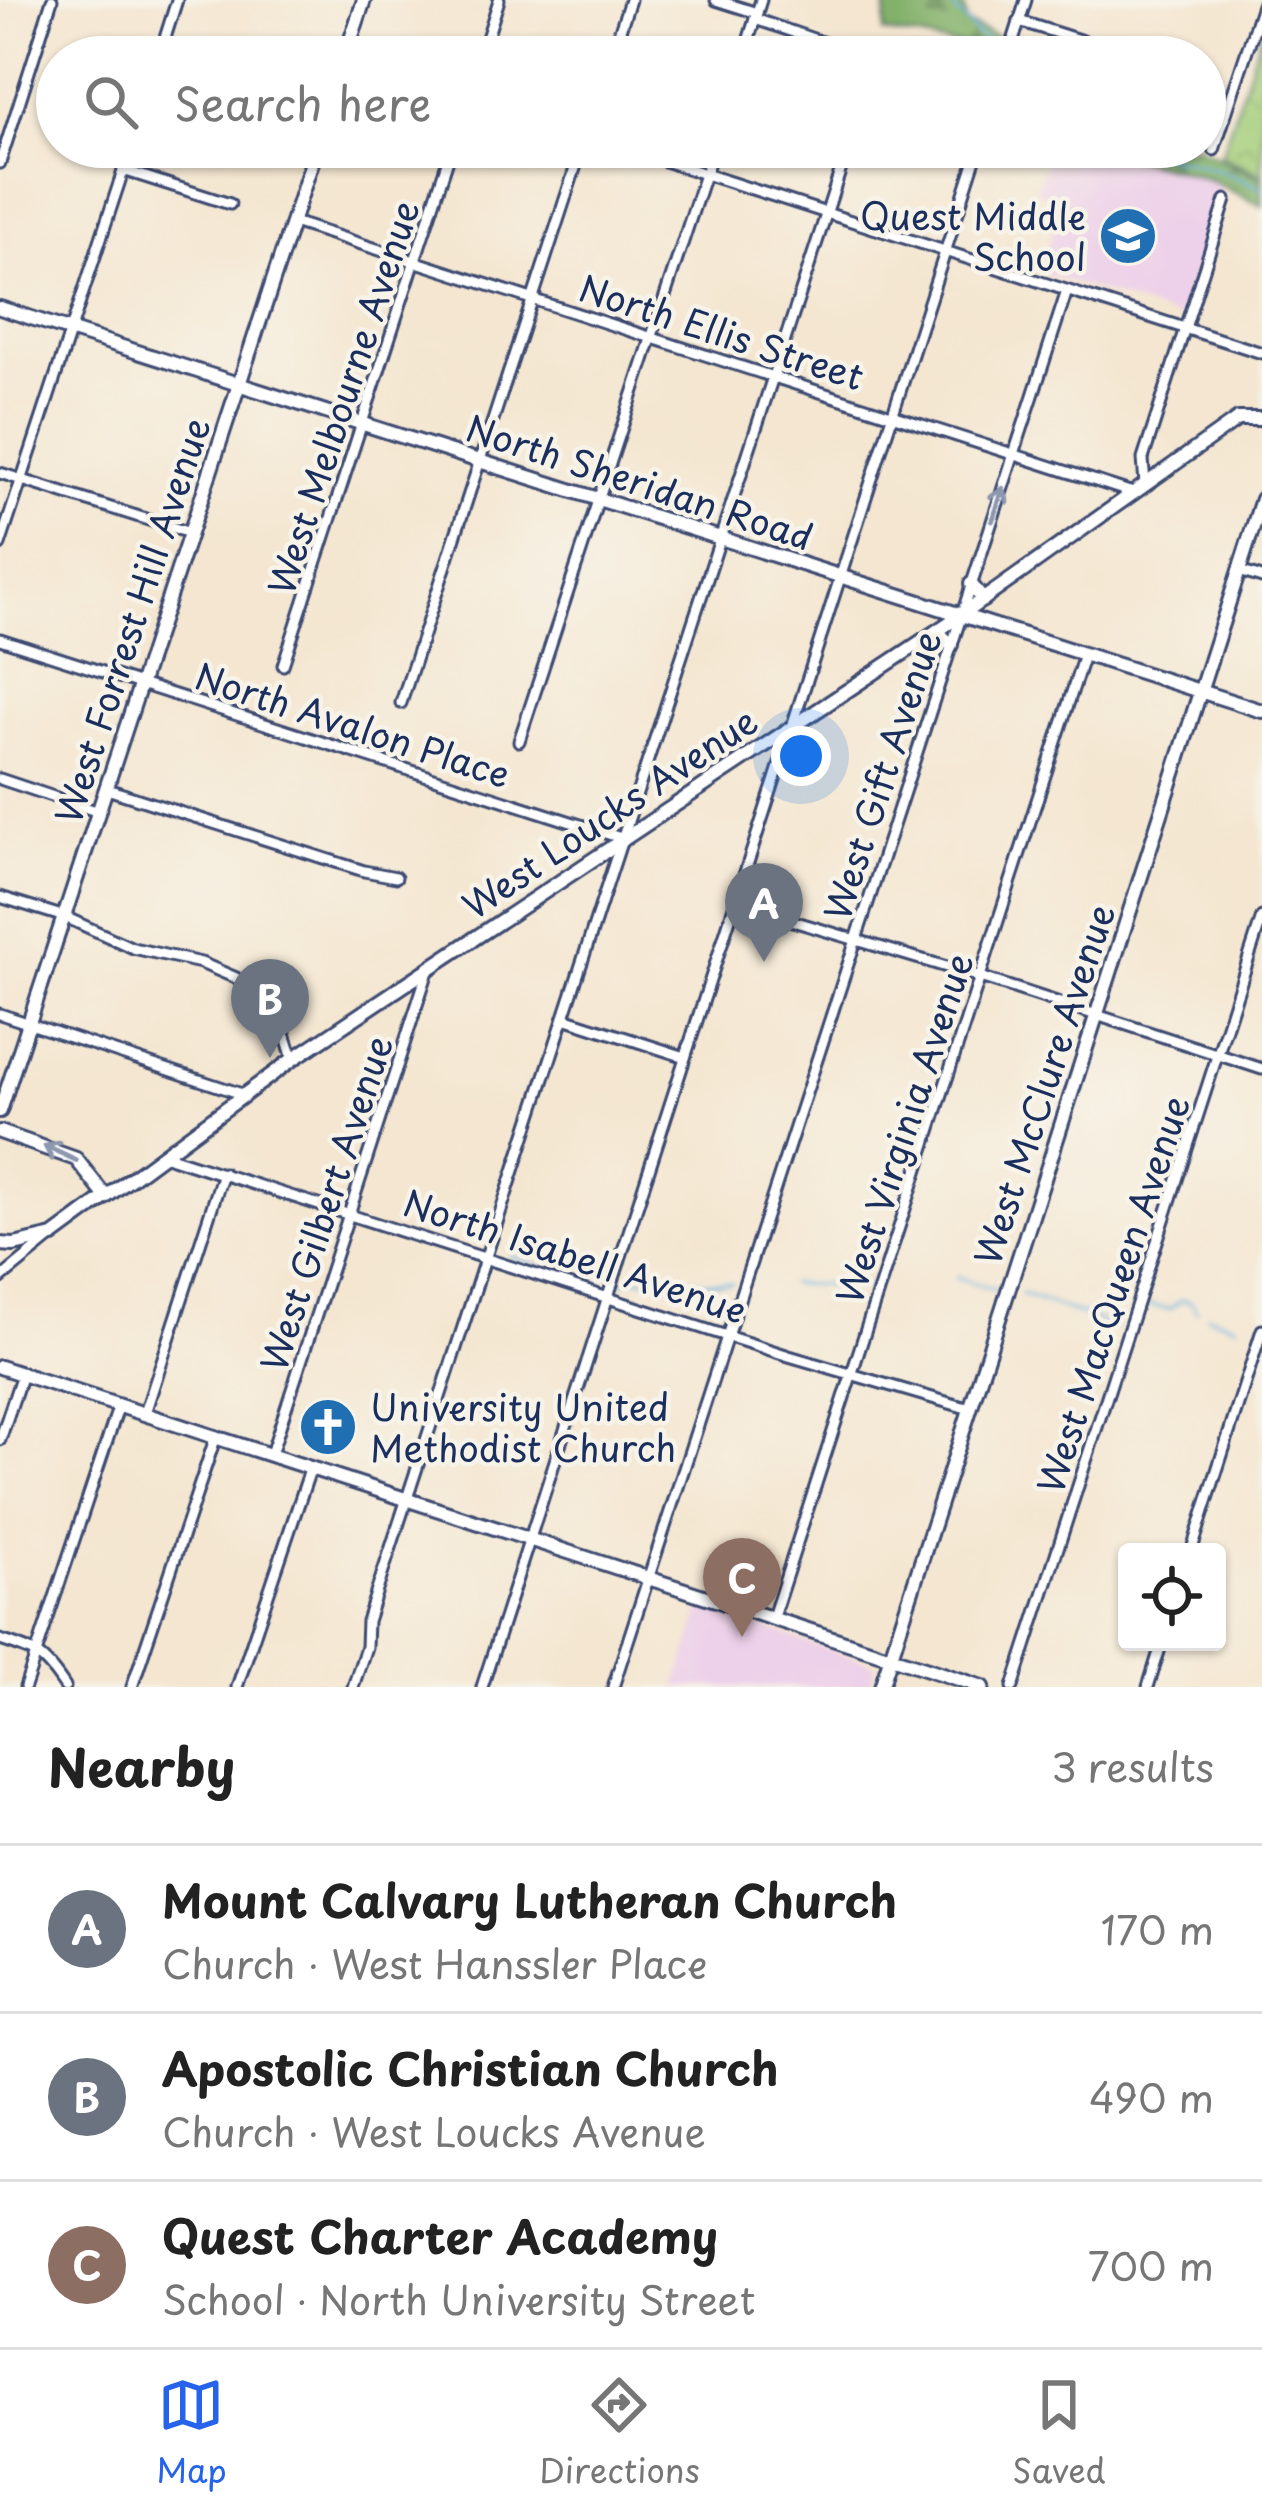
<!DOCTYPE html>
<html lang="en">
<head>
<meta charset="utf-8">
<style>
  :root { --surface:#fff; --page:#f2f2f2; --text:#222; --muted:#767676; --line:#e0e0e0; --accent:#2563eb }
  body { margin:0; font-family:"Playpen Sans",sans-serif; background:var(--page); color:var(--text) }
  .controls { position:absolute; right:36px; bottom:36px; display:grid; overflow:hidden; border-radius:12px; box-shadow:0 3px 9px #0004 }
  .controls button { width:108px; height:108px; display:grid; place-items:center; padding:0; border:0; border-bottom:3px solid var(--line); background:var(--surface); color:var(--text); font:60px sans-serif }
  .you { position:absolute; left:801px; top:756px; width:42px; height:42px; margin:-30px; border:9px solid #fff; border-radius:50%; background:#1a73e8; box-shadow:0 0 0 18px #1a73e833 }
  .badge { display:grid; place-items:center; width:78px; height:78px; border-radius:50%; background:var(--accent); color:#fff; font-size:39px; font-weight:700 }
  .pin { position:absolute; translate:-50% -99px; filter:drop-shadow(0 3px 6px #0008) }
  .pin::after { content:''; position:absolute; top:63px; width:42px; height:36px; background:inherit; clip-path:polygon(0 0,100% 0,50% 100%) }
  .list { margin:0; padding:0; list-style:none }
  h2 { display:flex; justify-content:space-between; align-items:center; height:156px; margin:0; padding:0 48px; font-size:51px }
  h2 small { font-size:39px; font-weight:400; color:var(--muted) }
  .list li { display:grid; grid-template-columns:78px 1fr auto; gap:36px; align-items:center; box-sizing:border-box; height:168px; padding:0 48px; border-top:3px solid var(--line) }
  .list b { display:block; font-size:45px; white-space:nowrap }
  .list p { margin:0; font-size:39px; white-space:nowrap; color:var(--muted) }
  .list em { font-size:39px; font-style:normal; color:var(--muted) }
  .icon { flex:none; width:66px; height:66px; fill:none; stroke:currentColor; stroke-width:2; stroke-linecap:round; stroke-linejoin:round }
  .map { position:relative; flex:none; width:1262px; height:1687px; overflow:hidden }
  .search { position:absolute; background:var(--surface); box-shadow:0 3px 9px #0004; left:36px; right:36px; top:36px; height:132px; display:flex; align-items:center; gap:30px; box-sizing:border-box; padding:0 42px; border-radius:66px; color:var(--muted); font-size:45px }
  .sheet { height:660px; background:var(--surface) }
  nav { display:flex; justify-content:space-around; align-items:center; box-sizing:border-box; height:168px; border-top:3px solid var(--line); background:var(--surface); font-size:33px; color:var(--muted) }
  nav a { display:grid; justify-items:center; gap:6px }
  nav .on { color:var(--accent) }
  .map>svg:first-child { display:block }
  .built { fill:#edd0e9 }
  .forest { fill:url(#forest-firs); stroke:#4f7064; stroke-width:3 }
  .park { fill:url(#park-crowns); stroke:#607e6c; stroke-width:3 }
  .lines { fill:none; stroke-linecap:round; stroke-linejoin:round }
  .stream { stroke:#66b2df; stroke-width:3 }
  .street-casing { stroke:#3c4a6f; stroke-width:15 }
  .secondary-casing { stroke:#3c4a6f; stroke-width:18 }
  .street { stroke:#fff; stroke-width:9 }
  .secondary { stroke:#fff; stroke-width:12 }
  .oneway { stroke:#8d97ae }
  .labels { text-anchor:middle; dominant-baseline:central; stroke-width:9; stroke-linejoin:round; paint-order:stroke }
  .poi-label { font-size:36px; fill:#1b2f5e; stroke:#f7f3e8; text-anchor:end }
  .street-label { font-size:36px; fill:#1b2f5e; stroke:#f7f3e8 }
</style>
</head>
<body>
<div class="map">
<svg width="1262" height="1687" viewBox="0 0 1262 1687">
  <defs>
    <pattern id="forest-firs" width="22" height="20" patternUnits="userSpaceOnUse" patternTransform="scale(3)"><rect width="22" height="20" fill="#83b16a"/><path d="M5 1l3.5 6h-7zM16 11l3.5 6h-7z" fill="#6a905a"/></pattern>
    <pattern id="park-crowns" width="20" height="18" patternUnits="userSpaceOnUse" patternTransform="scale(3)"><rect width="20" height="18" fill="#a4ce7a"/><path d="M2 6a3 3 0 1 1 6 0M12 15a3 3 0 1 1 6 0" fill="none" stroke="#8db16c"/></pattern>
  </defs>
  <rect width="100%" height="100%" fill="#f7f3e8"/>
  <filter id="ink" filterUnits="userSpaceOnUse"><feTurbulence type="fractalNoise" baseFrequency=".00833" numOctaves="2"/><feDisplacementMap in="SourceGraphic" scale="24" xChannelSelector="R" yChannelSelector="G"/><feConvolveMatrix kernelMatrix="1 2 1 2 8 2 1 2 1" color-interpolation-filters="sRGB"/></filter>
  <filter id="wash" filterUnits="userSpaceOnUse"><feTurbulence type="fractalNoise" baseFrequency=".004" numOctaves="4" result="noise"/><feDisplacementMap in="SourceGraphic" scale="48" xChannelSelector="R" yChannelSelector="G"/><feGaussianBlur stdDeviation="2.7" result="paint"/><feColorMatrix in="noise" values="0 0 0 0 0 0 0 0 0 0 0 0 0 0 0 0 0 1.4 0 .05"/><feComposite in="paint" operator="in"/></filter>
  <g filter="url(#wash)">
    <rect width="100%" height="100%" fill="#f4e6d0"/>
    <g class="built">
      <path d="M1051,147H1195L1231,159L1179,318L1039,272L1062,200L1036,191Z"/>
      <path d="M702,1607L876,1665L869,1687H676Z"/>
    </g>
    <g class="forest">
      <path d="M887,0H962L967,24L1045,57C989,57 940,39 884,33Z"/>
      <path d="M1095,147H1198L1262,178V206L1208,179Z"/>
    </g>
    <path class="park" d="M1262,30V175L1221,155Z"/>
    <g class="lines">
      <g class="stream">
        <path d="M946,0L979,36L997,45"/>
        <path d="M1021,55L1023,57"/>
        <path d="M1120,147C1170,156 1217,165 1262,189"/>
        <path d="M510,1256L543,1267"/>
        <path d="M551,1270L601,1283"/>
        <path d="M956,1277L996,1290"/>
        <path d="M621,1282L635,1278L732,1283"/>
        <path d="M790,1284L867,1286"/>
        <path d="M1021,1294L1117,1327"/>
        <path d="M1147,1305L1169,1309L1182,1300L1191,1302L1197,1311"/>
        <path d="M1207,1315L1237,1325"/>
      </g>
    </g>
  </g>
  <g filter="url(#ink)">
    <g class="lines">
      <defs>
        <g id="street">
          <path d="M716,0L757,13"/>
          <path d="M755,19L866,57"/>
          <path d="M1019,21L1092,44"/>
          <path d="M159,57L177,0"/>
          <path d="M481,57L499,0"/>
          <path d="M611,57L630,0"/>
          <path d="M743,57L761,0"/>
          <path d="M1008,57L1026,0"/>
          <path d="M621,147L1262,353"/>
          <path d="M1214,150L1262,5"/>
          <path d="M0,163L52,0"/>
          <path d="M123,170L230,204"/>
          <path d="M293,222L1133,493"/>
          <path d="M0,473L190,533"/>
          <path d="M1145,484L1143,459L1226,200"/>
          <path d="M0,545L131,147"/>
          <path d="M1239,571L1262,578"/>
          <path d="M0,639L621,838"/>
          <path d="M283,665L452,147"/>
          <path d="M401,703L582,147"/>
          <path d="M519,741L714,147"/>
          <path d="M0,779L99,812"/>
          <path d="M107,789L364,871L396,877"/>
          <path d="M0,897L65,917L133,948L201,963L236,978L267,1000L279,1014L293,1059"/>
          <path d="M736,904L980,977L1262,1069"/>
          <path d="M0,1014L242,1094"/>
          <path d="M564,1018L685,1057"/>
          <path d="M163,1155L789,1356L970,1409"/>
          <path d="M0,1279L49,1239"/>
          <path d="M145,1413L223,1173"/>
          <path d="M0,1440L22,1374"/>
          <path d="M271,1454L429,968"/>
          <path d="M1191,1552L1262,1330"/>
          <path d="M773,1617L1084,655"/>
          <path d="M0,1640C36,1651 44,1655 65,1687"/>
          <path d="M25,1687L119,1405"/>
          <path d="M132,1687L216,1436"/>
          <path d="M237,1687L311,1467"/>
          <path d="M353,1687L366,1647L367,1621L848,147"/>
          <path d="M482,1687L979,147"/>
          <path d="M613,1687L1067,291"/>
          <path d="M1013,1687L1262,917"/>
          <path d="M1148,1687L1162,1642"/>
        </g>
        <g id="secondary">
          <path d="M345,57L364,0"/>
          <path d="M0,308L1262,711"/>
          <path d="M971,584L983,600"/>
          <path d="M937,631L951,645"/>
          <path d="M0,1111L317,147"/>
          <path d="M0,1132L76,1159L106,1197"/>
          <path d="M0,1244L14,1245L53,1236L293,1059L961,615L1238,419H1262"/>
          <path d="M0,1367L983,1687"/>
          <path d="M881,1687L1262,499"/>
        </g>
      </defs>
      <use href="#street" class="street-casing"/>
      <use href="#secondary" class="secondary-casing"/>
      <use href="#street" class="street"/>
      <use href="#secondary" class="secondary"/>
    </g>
    <defs><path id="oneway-shaft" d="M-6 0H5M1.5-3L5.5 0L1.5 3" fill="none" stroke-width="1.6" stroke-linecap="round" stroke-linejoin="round" transform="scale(3)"/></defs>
    <g class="oneway">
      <use href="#oneway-shaft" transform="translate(998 504) rotate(-72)"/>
      <use href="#oneway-shaft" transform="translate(60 1153) rotate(-155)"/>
    </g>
  </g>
  <defs>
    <symbol id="school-disc" viewBox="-11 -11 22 22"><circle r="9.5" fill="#1f6fb2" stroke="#f7f3e8"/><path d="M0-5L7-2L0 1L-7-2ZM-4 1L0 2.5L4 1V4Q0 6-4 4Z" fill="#fff"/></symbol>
    <symbol id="church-disc" viewBox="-11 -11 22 22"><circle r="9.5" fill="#1f6fb2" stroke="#f7f3e8"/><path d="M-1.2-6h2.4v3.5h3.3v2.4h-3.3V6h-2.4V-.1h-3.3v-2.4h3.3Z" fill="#fff"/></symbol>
  </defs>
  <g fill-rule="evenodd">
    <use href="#school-disc" x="1095" y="203" width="66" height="66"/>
    <use href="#church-disc" x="295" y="1394" width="66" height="66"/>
  </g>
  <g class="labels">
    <g class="poi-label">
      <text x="1086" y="215">Quest Middle<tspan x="1086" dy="41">School</tspan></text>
      <text x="370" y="1406" text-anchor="start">University United<tspan x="370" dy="41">Methodist Church</tspan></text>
    </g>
    <g class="street-label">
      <text transform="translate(722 331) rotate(18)">North Ellis Street</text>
      <text transform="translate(342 397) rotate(-72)">West Melbourne Avenue</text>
      <text transform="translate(640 481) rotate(18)">North Sheridan Road</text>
      <text transform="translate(131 620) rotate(-72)">West Forrest Hill Avenue</text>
      <text transform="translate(353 724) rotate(18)">North Avalon Place</text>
      <text transform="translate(881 775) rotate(-72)">West Gift Avenue</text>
      <text transform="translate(609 812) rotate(-34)">West Loucks Avenue</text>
      <text transform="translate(1043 1084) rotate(-72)">West McClure Avenue</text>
      <text transform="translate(903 1128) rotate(-72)">West Virginia Avenue</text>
      <text transform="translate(325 1203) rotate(-72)">West Gilbert Avenue</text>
      <text transform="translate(575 1255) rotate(18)">North Isabell Avenue</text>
      <text transform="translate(1112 1294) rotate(-72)">West MacQueen Avenue</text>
    </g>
  </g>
</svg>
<div class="controls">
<button><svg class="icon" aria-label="locate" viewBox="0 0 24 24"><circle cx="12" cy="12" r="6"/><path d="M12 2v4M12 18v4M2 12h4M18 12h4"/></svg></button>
</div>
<div class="you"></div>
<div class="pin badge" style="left:764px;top:962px;background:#6b7280">A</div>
<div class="pin badge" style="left:270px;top:1058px;background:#6b7280">B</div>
<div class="pin badge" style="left:742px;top:1637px;background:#8d6e63">C</div>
<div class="search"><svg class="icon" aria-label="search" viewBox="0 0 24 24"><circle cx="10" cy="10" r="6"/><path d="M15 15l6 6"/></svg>Search here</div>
</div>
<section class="sheet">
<h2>Nearby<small>3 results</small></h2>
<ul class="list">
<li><span class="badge" style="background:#6b7280">A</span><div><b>Mount Calvary Lutheran Church</b><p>Church · West Hanssler Place</p></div><em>170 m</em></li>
<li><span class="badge" style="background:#6b7280">B</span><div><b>Apostolic Christian Church</b><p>Church · West Loucks Avenue</p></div><em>490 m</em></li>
<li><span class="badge" style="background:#8d6e63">C</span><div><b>Quest Charter Academy</b><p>School · North University Street</p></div><em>700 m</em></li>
</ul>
</section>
<nav>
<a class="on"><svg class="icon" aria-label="map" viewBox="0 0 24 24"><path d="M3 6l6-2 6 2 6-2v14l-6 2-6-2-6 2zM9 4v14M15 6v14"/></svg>Map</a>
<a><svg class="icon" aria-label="directions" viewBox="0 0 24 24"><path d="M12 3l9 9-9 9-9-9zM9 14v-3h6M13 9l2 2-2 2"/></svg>Directions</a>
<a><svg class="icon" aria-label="saved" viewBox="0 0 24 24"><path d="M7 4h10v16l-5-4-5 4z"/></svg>Saved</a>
</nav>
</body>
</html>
